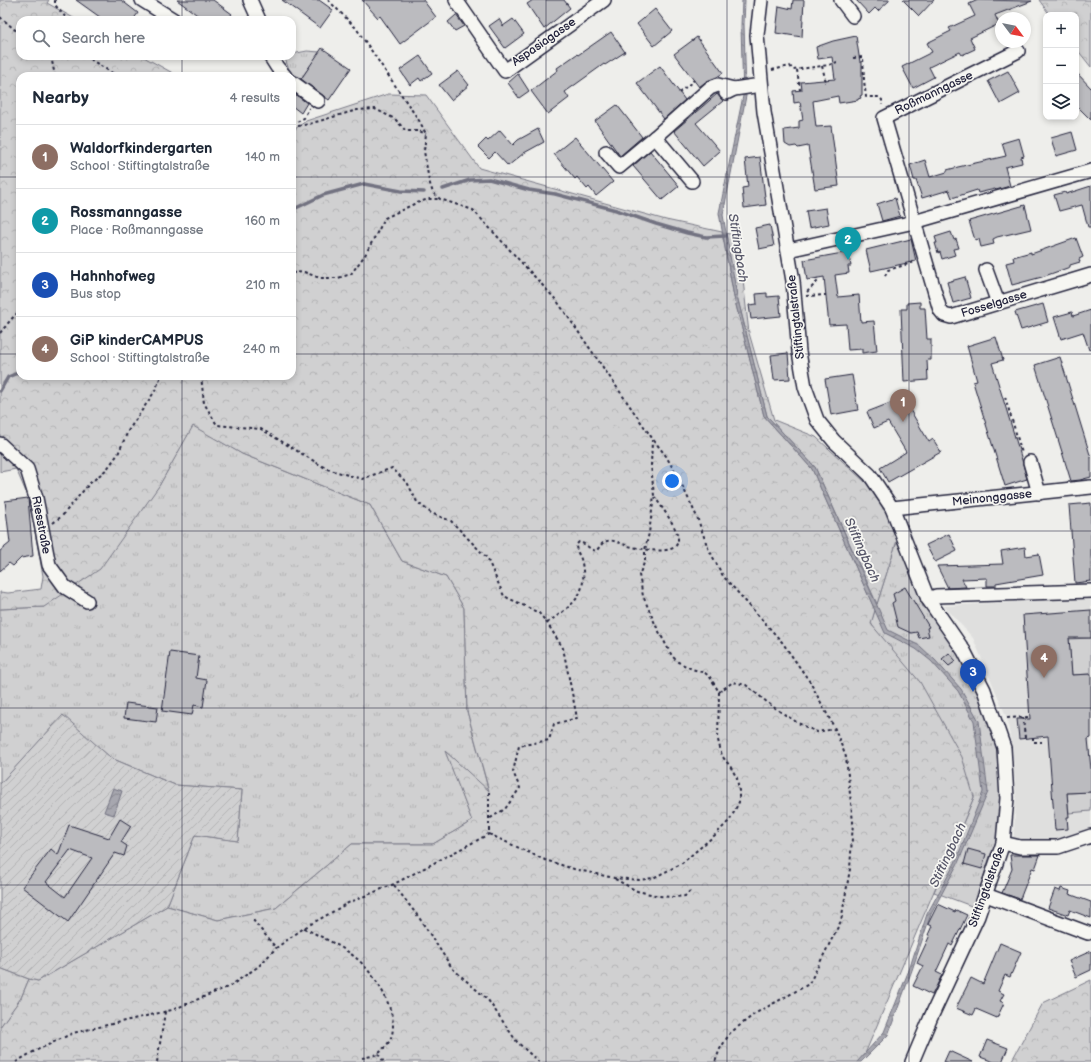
<!DOCTYPE html>
<html lang="en">
<head>
<meta charset="utf-8">
<style>
  :root { --surface:#fff; --page:#f6f6f7; --text:#1f2937; --muted:#747a83; --line:#e0e1e3; --accent:#1f6fb2 }
  body { margin:0; font-family:"Balsamiq Sans",sans-serif; background:var(--page); color:var(--text) }
  .controls { position:absolute; right:12px; top:12px; display:grid; overflow:hidden; border-radius:8px; box-shadow:0 2px 6px #0003 }
  .controls button { width:36px; height:36px; display:grid; place-items:center; padding:0; border:0; border-bottom:1px solid var(--line); background:var(--surface); color:var(--text); font:20px sans-serif }
  .compass { position:absolute; left:995px; top:12px; width:36px; height:36px; border-radius:50%; background:var(--surface); box-shadow:0 2px 6px #0003; rotate:122deg }
  .you { position:absolute; left:672px; top:481px; width:14px; height:14px; margin:-10px; border:3px solid #fff; border-radius:50%; background:#1a73e8; box-shadow:0 0 0 6px #1a73e833 }
  .badge { display:grid; place-items:center; width:26px; height:26px; border-radius:50%; background:var(--accent); color:#fff; font-size:13px; font-weight:700 }
  .pin { position:absolute; translate:-50% -33px; filter:drop-shadow(0 1px 2px #0008) }
  .pin::after { content:''; position:absolute; top:21px; width:14px; height:12px; background:inherit; clip-path:polygon(0 0,100% 0,50% 100%) }
  .list { margin:0; padding:0; list-style:none }
  h2 { display:flex; justify-content:space-between; align-items:center; height:52px; margin:0; padding:0 16px; font-size:17px }
  h2 small { font-size:13px; font-weight:400; color:var(--muted) }
  .list li { display:grid; grid-template-columns:26px 1fr auto; gap:12px; align-items:center; box-sizing:border-box; height:64px; padding:0 16px; border-top:1px solid var(--line) }
  .list b { display:block; font-size:15px; white-space:nowrap }
  .list p { margin:0; font-size:13px; white-space:nowrap; color:var(--muted) }
  .list em { font-size:13px; font-style:normal; color:var(--muted) }
  .icon { flex:none; width:22px; height:22px; fill:none; stroke:currentColor; stroke-width:2; stroke-linecap:round; stroke-linejoin:round }
  .map { position:relative; flex:none; width:1091px; height:1062px; overflow:hidden }
  .search { position:absolute; background:var(--surface); box-shadow:0 2px 6px #0003; left:16px; top:16px; width:280px; height:44px; display:flex; align-items:center; gap:10px; box-sizing:border-box; padding:0 14px; border-radius:12px; color:var(--muted); font-size:15px }
  .panel { position:absolute; background:var(--surface); box-shadow:0 2px 6px #0003; left:16px; top:72px; width:280px; height:308px; border-radius:12px }
  .map>svg:first-child { display:block }
  .built { fill:#dfdfde }
  .grass { fill:url(#grass-tufts); stroke:#797986 }
  .forest { fill:url(#forest-crowns); stroke:#797986 }
  .park { fill:#d0d0d1; stroke:#797986 }
  .garden { fill:url(#garden-furrows); stroke:#797986 }
  .water { fill:url(#water-waves); stroke:#727281 }
  .lines { fill:none; stroke-linecap:round; stroke-linejoin:round }
  .stream { stroke:#727281; stroke-width:3.5 }
  .building { fill:#bbbbbf; stroke:#22223b; fill-rule:evenodd }
  .minor-casing { stroke:#22223b; stroke-width:16 }
  .path { stroke:#22223b; stroke-width:2; stroke-dasharray:3 3; stroke-linecap:butt }
  .minor { stroke:#f6f6f2; stroke-width:13 }
  .grid { fill:none; stroke:#22223b; stroke-width:1; stroke-opacity:0.55 }
  .labels { text-anchor:middle; dominant-baseline:central; stroke-width:3.5; stroke-linejoin:round; paint-order:stroke }
  .street-label { font-size:12px; fill:#22223b; stroke:#f6f6f2 }
  .water-label { font-size:13px; font-style:italic; fill:#575769; stroke:#f6f6f2 }
</style>
</head>
<body>
<div class="map">
<svg width="1091" height="1062" viewBox="0 0 1091 1062">
  <defs>
    <pattern id="grass-tufts" width="24" height="20" patternUnits="userSpaceOnUse"><rect width="24" height="20" fill="#d0d0d1"/><path d="M3 7l-1-3M5 7V3M7 7l1-3M15 17l-1-3M17 17v-4M19 17l1-3" fill="none" stroke="#b2b2b4"/></pattern>
    <pattern id="forest-crowns" width="20" height="18" patternUnits="userSpaceOnUse"><rect width="20" height="18" fill="#d0d0d1"/><path d="M2 6a3 3 0 1 1 6 0M12 15a3 3 0 1 1 6 0" fill="none" stroke="#b2b2b4"/></pattern>
    <pattern id="garden-furrows" width="10" height="10" patternUnits="userSpaceOnUse"><rect width="10" height="10" fill="#d0d0d1"/><path d="M-1 1l2-2M0 10L10 0M9 11l2-2" fill="none" stroke="#b2b2b4"/></pattern>
    <pattern id="water-waves" width="16" height="10" patternUnits="userSpaceOnUse"><rect width="16" height="10" fill="#a7a7af"/><path d="M0 5q4-4 8 0t8 0" fill="none" stroke="#888890"/></pattern>
  </defs>
  <rect width="100%" height="100%" fill="#eeeeeb"/>
  <filter id="ink" filterUnits="userSpaceOnUse"><feTurbulence type="fractalNoise" baseFrequency=".025" numOctaves="2"/><feDisplacementMap in="SourceGraphic" scale="8" xChannelSelector="R" yChannelSelector="G"/><feConvolveMatrix kernelMatrix="1 2 1 2 8 2 1 2 1" color-interpolation-filters="sRGB"/></filter>
  <g filter="url(#ink)">
    <path class="built" d="M1091,597V836L1058,847L1013,846L1016,796L1012,749L1007,718L973,638L944,606Z"/>
    <g class="grass">
      <path d="M307,51L320,52L300,80L290,72L284,56H292V54Z"/>
      <path d="M193,425L242,454L370,505L402,561L446,577L464,608L467,711L489,792L446,752L472,821L433,844H352L276,908L218,920L167,906L195,835L238,841L242,790L175,785L111,758L63,716L0,784V609L44,607L159,486Z"/>
      <path d="M898,537L923,607L935,606L964,651L1004,748L1000,850L991,853L974,907L934,892L974,797L871,623Z"/>
      <path d="M0,968L29,979L21,998L0,1027Z"/>
    </g>
    <g class="forest">
      <path d="M0,0H49L47,3L77,20H20V56H142L178,76H20V376H292V131L306,121L388,94L426,95L479,168L666,220L722,232L734,297L764,416L812,469L875,610L871,624L920,682L962,757L974,797L864,1056L857,1062H0V1027L21,998L29,979L38,981L167,906L218,920L276,908L352,844H433L472,821L445,751L489,791L467,711L464,608L446,577L402,561L370,505L242,454L193,426L159,486L100,569L44,607L0,609V592L8,593L41,589L43,576L29,499L16,469L0,472Z"/>
      <path d="M1039,0H1091V67L1076,48V15H1050Z"/>
      <path d="M725,233L738,236L749,333L774,420L816,437L876,492L898,537L877,604L815,467L767,416L737,296Z"/>
      <path d="M1091,980V1062H1011L1043,1003Z"/>
    </g>
    <g class="park">
      <path d="M1091,638V674L1072,675L1069,639Z"/>
      <path d="M1091,792V811L1069,813L1067,793Z"/>
    </g>
    <path class="garden" d="M63,715L111,758L175,785L242,790L238,841L195,835L167,906L38,981L29,979L0,968V784Z"/>
    <g class="water">
      <path d="M742,0H745L744,24L746,96L723,215L737,296L767,416L815,467L888,630L920,646L935,660L961,689L979,721L988,792L958,863L931,914L912,970L888,1035L861,1062H857L884,1032L909,970L927,914L955,863L983,792L974,721L958,691L931,661L916,649L885,633L812,469L764,416L734,297L719,213L743,96L741,26Z"/>
      <path d="M113,788L122,791L114,815L104,812Z"/>
    </g>
    <g class="lines">
      <g class="stream">
        <path d="M443,189L470,180L489,179L529,190L555,194L616,210L656,224L687,233L706,237L725,236"/>
        <path d="M292,210L323,195L364,184L401,191L424,192"/>
        <path d="M0,391L8,377L20,372"/>
      </g>
    </g>
    <g class="building">
      <path d="M76,0H121L138,13L133,20H104Z"/>
      <path d="M177,0H213L232,14L227,20H204Z"/>
      <path d="M282,0H319L333,10L320,28Z"/>
      <path d="M362,0H423L436,17L400,44L380,16L378,18Z"/>
      <path d="M533,0H564L570,8L544,29L527,4Z"/>
      <path d="M793,0H804L802,37L776,33L779,6L792,9Z"/>
      <path d="M856,0H890L878,11L875,8L869,14Z"/>
      <path d="M903,0H934L919,16Z"/>
      <path d="M978,0L1032,1L995,15L999,24L970,38L975,49L962,55L960,52L929,67L934,77L913,88L902,67L932,52L927,43L951,31L949,28L975,16L969,4Z"/>
      <path d="M655,9L672,31L654,46L637,24Z"/>
      <path d="M456,15L464,26L455,31L448,22Z"/>
      <path d="M499,19L503,26L513,19L524,34L505,48L489,26Z"/>
      <path d="M611,32L625,52L605,65L604,64L565,92L569,98L548,114L531,91L558,70L557,68L577,54L578,55Z"/>
      <path d="M856,36L860,62H862V95L860,96L861,98L858,99V100L839,103L838,96L813,101L816,127L831,126L839,186L815,189L808,146L798,148L796,146L790,147L785,144L784,130L799,128V121L803,120L800,102L794,103L793,91L802,90L801,82L835,79L832,57L818,59L816,47L833,41Z"/>
      <path d="M697,37L723,73L717,77L707,81L699,87L674,54Z"/>
      <path d="M322,48L351,68L329,100L301,79Z"/>
      <path d="M420,56L432,73L421,81L419,78L410,85L400,70Z"/>
      <path d="M660,66L685,100L664,119L637,83Z"/>
      <path d="M458,71L469,85L451,100L439,85Z"/>
      <path d="M1008,71L1020,93L1000,104L988,81Z"/>
      <path d="M1076,72L1091,88V120L1076,105Z"/>
      <path d="M518,74L529,91L519,98L508,83Z"/>
      <path d="M292,92L307,103L301,113L292,106Z"/>
      <path d="M717,94L723,101L696,123L720,151L703,166L674,131Z"/>
      <path d="M617,105L642,137L620,156L595,121Z"/>
      <path d="M538,129L544,142L524,153L508,166L495,152L489,158L478,147L486,139L488,141L500,130L513,145L518,140Z"/>
      <path d="M1072,132L1077,150L1056,156L1051,138Z"/>
      <path d="M575,137L613,182L596,196L589,187L587,189L577,177L575,179L554,154Z"/>
      <path d="M1019,138L1024,156L1021,157L1022,163L1005,167L1010,186L996,190L995,189L978,193L977,190L952,198L949,190L922,198L916,180H914L910,165L925,160L930,177L947,172V170L958,167L1006,156L1002,143Z"/>
      <path d="M650,151L679,186L662,200L633,166Z"/>
      <path d="M760,157L766,205L744,208L742,188L748,187L745,159Z"/>
      <path d="M1091,186V227H1088L1082,205L1059,211L1054,195L1065,192L1066,194Z"/>
      <path d="M895,198L900,216L882,221L877,204Z"/>
      <path d="M1025,205L1031,229L997,237L993,239L994,244L981,247L979,239L975,240L969,221Z"/>
      <path d="M826,208L829,224L809,228L806,211Z"/>
      <path d="M770,225L774,246L759,249L755,228Z"/>
      <path d="M951,232L954,240L956,239L959,248L953,249L955,255L942,259L940,252L938,253L935,243H937L935,237Z"/>
      <path d="M1076,238L1083,257L1079,259L1080,262L1070,265V267L1042,277L1012,285L1006,263L1014,261L1013,257L1031,252V254Z"/>
      <path d="M911,239L916,261L871,271L866,250Z"/>
      <path d="M848,252L851,266H848L849,273L835,275L838,297L859,295L861,322L874,321L877,351L862,353V349L848,350L846,324L829,325L824,277L807,280L804,260Z"/>
      <path d="M965,277L971,298L953,303L947,282Z"/>
      <path d="M767,293V297L779,296L781,316L751,319L749,305L757,304L756,294Z"/>
      <path d="M920,302V308H925L927,339H931V360H927L928,380L904,382L901,309H907V303Z"/>
      <path d="M1043,304L1048,322L1021,330L1015,312Z"/>
      <path d="M1091,310V349L1089,350L1083,332L1061,339L1054,317L1072,312L1073,316Z"/>
      <path d="M996,337L1003,360L992,363L1022,460L1027,479L1005,486L973,382L977,381L967,346Z"/>
      <path d="M788,353L790,379L774,380L771,355Z"/>
      <path d="M1060,357L1091,458V477L1080,480L1071,481L1035,365Z"/>
      <path d="M852,375L858,410L831,415L825,379Z"/>
      <path d="M903,398L929,442L933,439L941,452L888,482L880,468L906,452L888,422L874,428L867,412Z"/>
      <path d="M28,498L33,556L21,558L13,566L9,563L0,571V551L10,543L5,501Z"/>
      <path d="M1091,503V581L1075,583L1069,505Z"/>
      <path d="M949,534L957,551L935,562L926,545Z"/>
      <path d="M1025,547L1026,556L1039,554L1043,575L996,583V586H987V578L962,579L966,587L948,588L937,566L1003,564L1001,551Z"/>
      <path d="M905,587L929,627L927,628L929,636L919,638L917,632L911,633L898,627L892,603L895,601L893,594Z"/>
      <path d="M1091,610V638H1069L1072,675L1091,674V738L1088,739L1091,769V792L1067,793L1069,817H1067L1068,829L1055,830L1048,736L1019,739L1017,719H1030L1023,615Z"/>
      <path d="M170,652L199,656L196,678L207,680L203,707L194,705L192,715L162,711Z"/>
      <path d="M949,653L956,661L949,666L942,659Z"/>
      <path d="M126,703L158,707L156,722L124,718Z"/>
      <path d="M120,819L131,826L121,842L127,846L124,856L115,853L68,922L22,887L51,849L58,855L69,825L109,838ZM70,850L92,858L65,897L46,882Z"/>
      <path d="M968,849L986,854L982,869L964,864Z"/>
      <path d="M1010,855H1040L1035,869L1032,868L1020,899L1002,893L1012,869Z"/>
      <path d="M1061,888L1070,891L1069,894L1091,902V918L1070,910L1068,915L1048,908L1055,889L1060,891Z"/>
      <path d="M938,904L955,912L956,910L967,915L952,946L949,944L936,972L942,975L932,995L913,986L923,966L917,963L930,935H928L932,926L928,924Z"/>
      <path d="M1000,943L1021,952L1010,977L1005,975L998,991L1004,994L1000,1001L1004,1003L997,1018L976,1009L973,1015L956,1008L971,978L983,984Z"/>
      <path d="M1091,951V970L1076,977L1069,961Z"/>
      <path d="M987,1040L1008,1048L1002,1062H994L980,1057Z"/>
      <path d="M949,1051L973,1062H944Z"/>
    </g>
    <g class="lines">
      <defs>
        <g id="minor">
          <path d="M142,0L174,20"/>
          <path d="M250,0L259,20"/>
          <path d="M456,0L505,71L604,0"/>
          <path d="M761,0L757,35L764,112L793,281L799,352L805,387L817,420L834,441L870,475L892,508L928,599L964,651L984,690L1004,748L1007,798L1003,843L978,916L931,1017L912,1062"/>
          <path d="M841,0L853,16"/>
          <path d="M1018,51L884,118L940,310L944,315L951,317L1091,275"/>
          <path d="M270,56L277,67L285,76"/>
          <path d="M292,82L318,101"/>
          <path d="M726,93L734,89L761,85"/>
          <path d="M655,137L692,181"/>
          <path d="M606,152L619,167L655,137L710,88L718,85L734,89"/>
          <path d="M788,250L914,222L1091,171"/>
          <path d="M986,270L998,303"/>
          <path d="M0,444L27,469L36,498L49,565L65,587L87,601"/>
          <path d="M1030,462L1039,493"/>
          <path d="M892,508L1091,487"/>
          <path d="M928,599L936,596L1091,591"/>
          <path d="M1003,843L1020,847H1058L1091,836"/>
          <path d="M986,895L1088,933"/>
        </g>
      </defs>
      <use href="#minor" class="minor-casing"/>
      <g class="path">
        <path d="M55,0V5L68,20"/>
        <path d="M328,0L356,28L420,122L426,134L424,151L429,181L433,193L440,199L473,210L557,301L652,438L666,456L681,483L697,517L708,548L723,576L782,642L810,682L835,729L846,757L853,822L850,869L841,921L809,984L756,1013L730,1033L720,1049L715,1062"/>
        <path d="M0,17L20,34"/>
        <path d="M51,56L55,76"/>
        <path d="M85,56L117,76"/>
        <path d="M853,58L863,57L864,80L866,97H879L882,100V105"/>
        <path d="M822,66L826,82H824"/>
        <path d="M772,70L790,66L793,70L829,65L837,62"/>
        <path d="M797,70L800,90"/>
        <path d="M679,93L694,80"/>
        <path d="M292,125L304,118L309,108"/>
        <path d="M292,127L309,124L357,110L375,109L395,119L406,131H419L426,134"/>
        <path d="M292,273L304,272L320,278H338L351,274L365,255L385,218L414,204L428,199H439"/>
        <path d="M885,276L888,270L915,262"/>
        <path d="M807,292L818,281L817,278"/>
        <path d="M806,296L826,295"/>
        <path d="M0,333L14,316L20,311"/>
        <path d="M201,376L204,403L217,425L261,429L327,469L362,479L392,468L408,484L417,502L431,513L451,521L487,558L504,596L539,613L547,623L563,648L577,718L554,724L549,740L519,746L513,772L520,788L505,809L489,819"/>
        <path d="M1005,397L1022,453"/>
        <path d="M53,523L62,516L89,484L107,469L118,454L128,431L155,391L161,376"/>
        <path d="M547,623C572,605 588,597 582,563C581,556 576,552 576,545L579,542C585,543 589,549 596,551C600,547 602,542 607,541C613,539 622,544 628,546C637,548 677,558 678,540C679,529 661,507 655,497"/>
        <path d="M719,692L733,682L746,685L773,707L798,723L817,732L835,729"/>
        <path d="M1023,717L1025,738"/>
        <path d="M1007,718L1030,717"/>
        <path d="M1033,737V742H1042"/>
        <path d="M489,792V834"/>
        <path d="M489,834L545,860L574,869L614,878L639,880L653,878L681,864L715,835L730,820L739,802V791L737,778L730,766L722,756L718,740L719,692L710,677L705,673L692,669L678,662L672,656L656,626L643,596L639,575L645,561V550L649,533L654,496L651,465L652,440"/>
        <path d="M615,879L637,891L659,896L673,897L685,896L690,891"/>
        <path d="M394,885L420,919L452,968L488,1000L517,1042L539,1062"/>
        <path d="M253,920L276,948"/>
        <path d="M304,928C321,937 340,945 355,957C376,974 409,1025 384,1048C382,1050 380,1053 377,1054C373,1056 367,1057 362,1058"/>
        <path d="M378,1054L384,1062"/>
        <path d="M16,1062L31,1053L73,1033L172,1010L230,986L259,966L276,948L304,928L348,903L394,884L489,834"/>
        <path d="M157,1062L165,1012"/>
      </g>
      <use href="#minor" class="minor"/>
    </g>
  </g>
  <path class="grid" d="M182,0V20M364,0V1062M546,0V1062M727,0V1062M909,0V1062M182,56V76M0,177H20M292,177H1091M0,354H20M292,354H1091M182,376V1062M0,531H1091M0,708H1091M0,885H1091"/>
  <g class="labels">
    <g class="street-label">
      <text transform="translate(544 42) rotate(-35)">Aspasiagasse</text>
      <text transform="translate(934 93) rotate(-26)">Roßmanngasse</text>
      <text transform="translate(994 304) rotate(-17)">Fosselgasse</text>
      <text transform="translate(796 317) rotate(-96)">Stiftingtalstraße</text>
      <text transform="translate(992 498) rotate(-6)">Meinonggasse</text>
      <text transform="translate(41 525) rotate(79)">Riesstraße</text>
      <text transform="translate(987 887) rotate(-70)">Stiftingtalstraße</text>
    </g>
    <g class="water-label">
      <text transform="translate(738 248) rotate(81)">Stiftingbach</text>
      <text transform="translate(862 550) rotate(66)">Stiftingbach</text>
      <text transform="translate(948 855) rotate(-65)">Stiftingbach</text>
    </g>
  </g>
</svg>
<div class="controls">
<button>+</button>
<button>−</button>
<button><svg class="icon" aria-label="layers" viewBox="0 0 24 24"><path d="M12 4l9 5-9 5-9-5zM3 14l9 5 9-5"/></svg></button>
</div>
<svg class="compass" viewBox="-18 -18 36 36"><path d="M0-13l5 13h-10z" fill="#e53935"/><path d="M0 13l5-13h-10z" fill="#747a83"/></svg>
<div class="you"></div>
<div class="pin badge" style="left:903px;top:422px;background:#8d6e63">1</div>
<div class="pin badge" style="left:848px;top:260px;background:#0f9aa8">2</div>
<div class="pin badge" style="left:973px;top:692px;background:#1a4fb4">3</div>
<div class="pin badge" style="left:1044px;top:678px;background:#8d6e63">4</div>
<div class="search"><svg class="icon" aria-label="search" viewBox="0 0 24 24"><circle cx="10" cy="10" r="6"/><path d="M15 15l6 6"/></svg>Search here</div>
<section class="panel">
<h2>Nearby<small>4 results</small></h2>
<ul class="list">
<li><span class="badge" style="background:#8d6e63">1</span><div><b>Waldorfkindergarten</b><p>School · Stiftingtalstraße</p></div><em>140 m</em></li>
<li><span class="badge" style="background:#0f9aa8">2</span><div><b>Rossmanngasse</b><p>Place · Roßmanngasse</p></div><em>160 m</em></li>
<li><span class="badge" style="background:#1a4fb4">3</span><div><b>Hahnhofweg</b><p>Bus stop</p></div><em>210 m</em></li>
<li><span class="badge" style="background:#8d6e63">4</span><div><b>GiP kinderCAMPUS</b><p>School · Stiftingtalstraße</p></div><em>240 m</em></li>
</ul>
</section>
</div>
</body>
</html>
